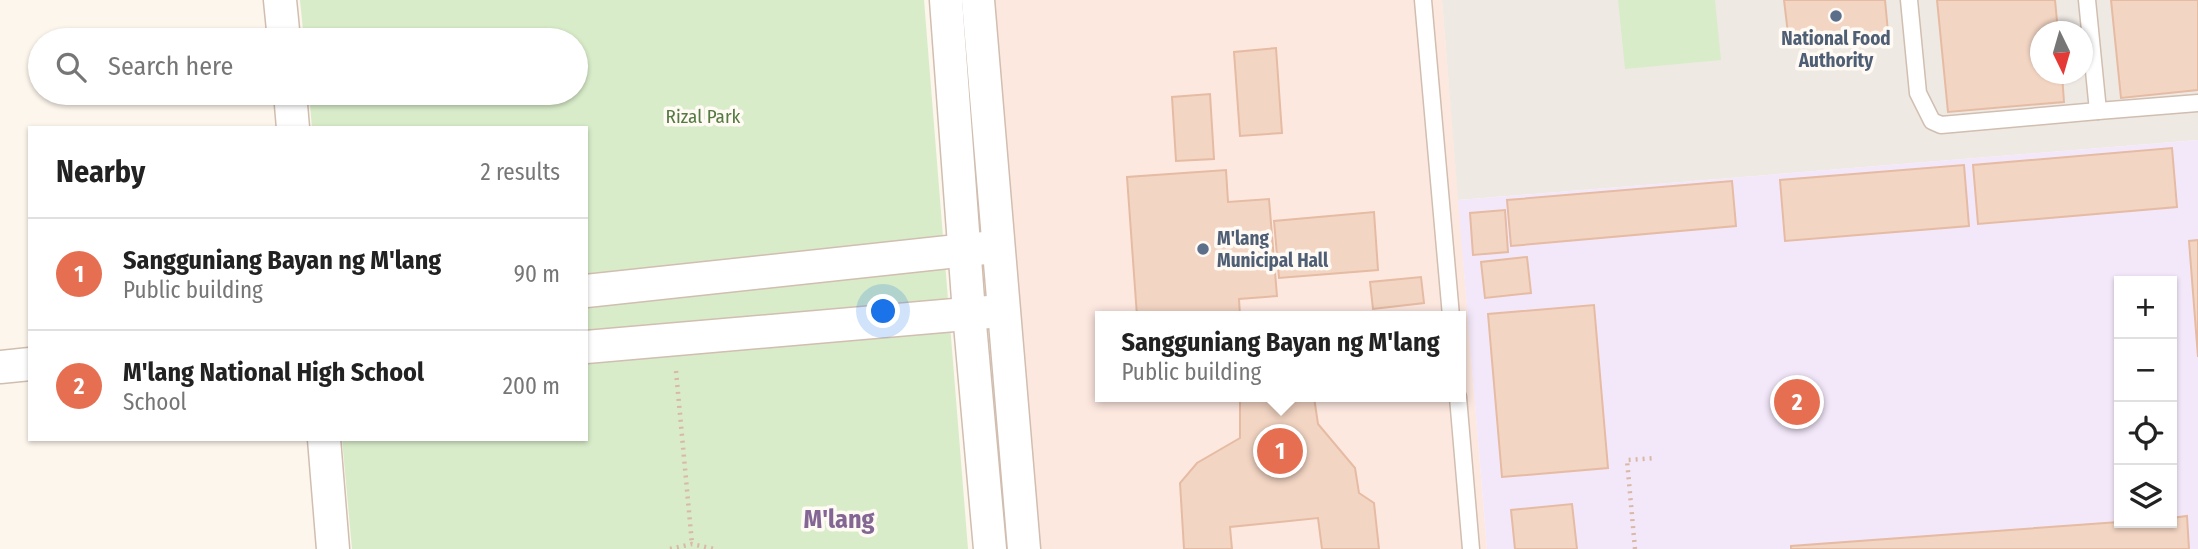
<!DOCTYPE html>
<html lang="en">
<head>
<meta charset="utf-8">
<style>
  :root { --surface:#fff; --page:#f6f6f6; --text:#222; --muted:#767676; --line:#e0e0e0; --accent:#e76f51 }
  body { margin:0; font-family:"Fira Sans Condensed",sans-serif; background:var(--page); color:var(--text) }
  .controls { position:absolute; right:21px; bottom:21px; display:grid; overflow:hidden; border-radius:0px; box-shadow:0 2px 5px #0004 }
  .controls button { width:63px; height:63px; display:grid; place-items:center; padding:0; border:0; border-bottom:2px solid var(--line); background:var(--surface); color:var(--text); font:35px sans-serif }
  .compass { position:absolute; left:2030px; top:21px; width:63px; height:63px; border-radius:50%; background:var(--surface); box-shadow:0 2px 5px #0004; rotate:175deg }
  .you { position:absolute; left:884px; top:312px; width:24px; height:24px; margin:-18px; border:5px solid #fff; border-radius:50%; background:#1a73e8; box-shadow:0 0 0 10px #1a73e833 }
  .badge { display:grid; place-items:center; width:46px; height:46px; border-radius:50%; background:var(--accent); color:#fff; font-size:23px; font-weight:700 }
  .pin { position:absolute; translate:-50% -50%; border:4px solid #fff; box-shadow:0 2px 7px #0006 }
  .popup { position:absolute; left:1095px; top:311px; width:371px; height:91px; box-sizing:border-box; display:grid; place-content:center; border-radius:0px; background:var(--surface); filter:drop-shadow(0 2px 5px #0005); font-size:23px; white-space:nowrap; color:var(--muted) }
  .popup b { font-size:26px; color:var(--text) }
  .popup::after { content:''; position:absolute; left:50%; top:100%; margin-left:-14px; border:14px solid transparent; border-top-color:var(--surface) }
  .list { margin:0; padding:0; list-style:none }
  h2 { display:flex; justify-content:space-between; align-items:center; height:91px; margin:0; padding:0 28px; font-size:30px }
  h2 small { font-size:23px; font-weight:400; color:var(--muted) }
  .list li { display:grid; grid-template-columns:46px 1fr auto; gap:21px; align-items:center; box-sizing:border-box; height:112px; padding:0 28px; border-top:2px solid var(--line) }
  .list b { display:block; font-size:26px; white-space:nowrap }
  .list p { margin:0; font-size:23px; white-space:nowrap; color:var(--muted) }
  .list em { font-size:23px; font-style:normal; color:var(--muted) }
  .icon { flex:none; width:38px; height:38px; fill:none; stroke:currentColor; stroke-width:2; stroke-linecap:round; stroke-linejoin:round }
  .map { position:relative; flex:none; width:2198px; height:549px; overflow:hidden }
  .search { position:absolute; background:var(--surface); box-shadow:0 2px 5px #0004; left:28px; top:28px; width:560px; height:77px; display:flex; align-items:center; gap:18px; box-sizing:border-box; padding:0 24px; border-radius:38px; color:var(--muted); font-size:26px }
  .panel { position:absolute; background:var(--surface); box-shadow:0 2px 5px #0004; left:28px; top:126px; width:560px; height:315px; border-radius:0px }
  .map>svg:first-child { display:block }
  .commercial { fill:#fde8e0; fill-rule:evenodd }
  .industrial { fill:#efe9e4; fill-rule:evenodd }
  .education { fill:#f3e8fa; fill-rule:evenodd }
  .green { fill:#d8ecc9 }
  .building { fill:#f3d5c3; stroke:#e6bba3; stroke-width:2 }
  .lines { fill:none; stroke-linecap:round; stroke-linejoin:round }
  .lane-casing { stroke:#d1beb0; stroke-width:19 }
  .street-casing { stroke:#d1beb0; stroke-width:35 }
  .path { stroke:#d9b8a5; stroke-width:4.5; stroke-dasharray:2 5; stroke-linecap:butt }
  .lane { stroke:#fff; stroke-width:16 }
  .street { stroke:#fff; stroke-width:32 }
  .service-dot { fill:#5c6f8a; stroke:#fffaf3; stroke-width:2.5 }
  .labels { text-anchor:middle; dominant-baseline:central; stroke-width:7; stroke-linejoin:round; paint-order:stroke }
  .service-label { font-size:19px; font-weight:bold; fill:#4e5e75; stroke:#fffaf3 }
  .park-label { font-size:19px; fill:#537a41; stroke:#fffaf3 }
  .district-label { font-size:26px; font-weight:bold; fill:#846695; stroke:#fffaf3 }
</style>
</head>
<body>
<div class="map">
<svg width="2198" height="549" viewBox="0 0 2198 549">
  <rect width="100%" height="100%" fill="#fdf6ec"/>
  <path class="commercial" d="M988,0H1442L1487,549H1036ZM1100,316H1460V397H1100Z"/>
  <path class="industrial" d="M1442,0H2198V140L1458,200ZM2040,32H2082V74H2040Z"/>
  <path class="education" d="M2198,140V549H1487L1458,200ZM2119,281H2172V523H2119Z"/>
  <g class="green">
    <path d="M300,0H924L968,549H352L342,439H586V128H312L309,93H576V40H304Z"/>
    <path d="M1618,0H1715L1721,60L1625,69Z"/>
  </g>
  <g class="building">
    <path d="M1784,0H1885L1888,32L1789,42Z"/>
    <path d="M1937,0H2055L2058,32H2040V74H2062L2064,102L1948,112Z"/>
    <path d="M2111,0H2198V90L2121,98Z"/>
    <path d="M1276,48L1282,133L1240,136L1234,52Z"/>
    <path d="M1210,94L1214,159L1176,161L1172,97Z"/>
    <path d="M2172,148L2177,207L1978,224L1973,165Z"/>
    <path d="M1964,165L1969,226L1785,241L1780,180Z"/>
    <path d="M1226,170L1228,202L1269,199L1277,296L1239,299L1240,316H1137L1127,177Z"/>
    <path d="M1732,181L1736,226L1511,246L1507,200Z"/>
    <path d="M1505,210L1508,252L1473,255L1470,213Z"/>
    <path d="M1374,212L1378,270L1279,278L1274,221Z"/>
    <path d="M2198,240V357L2189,241Z"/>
    <path d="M1527,257L1531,293L1485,298L1481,262Z"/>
    <path d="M1421,277L1424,303L1373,309L1370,282Z"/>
    <path d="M1594,305L1608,468L1502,477L1488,314Z"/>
    <path d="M1240,397H1314L1318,424L1355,468L1359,493L1374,503L1379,549H1322L1318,518L1230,527L1232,549H1184L1180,483L1197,463L1240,438Z"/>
    <path d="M1572,504L1577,549H1515L1511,510Z"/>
    <path d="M2187,516L2189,549H1791V546L2119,522L2172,523V518Z"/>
  </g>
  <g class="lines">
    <defs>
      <g id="lane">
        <path d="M1423,0L1451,316"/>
        <path d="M1909,0L1918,93L1932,121L1941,125L2098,111L2087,0"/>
        <path d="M2098,111L2198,103"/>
        <path d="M1458,397L1471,549"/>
      </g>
      <g id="street">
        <path d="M280,0L284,40"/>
        <path d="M946,0L969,313L990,549"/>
        <path d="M978,0L1024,549"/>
        <path d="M290,93L293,128"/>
        <path d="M586,291L985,248"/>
        <path d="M586,347L989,312"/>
        <path d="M0,367L30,364"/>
        <path d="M324,439L333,549"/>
      </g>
    </defs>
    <use href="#lane" class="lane-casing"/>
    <use href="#street" class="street-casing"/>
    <g class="path">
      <path d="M676,371L692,544"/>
      <path d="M670,549L692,544L714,549"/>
      <path d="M1635,549L1627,460L1655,458"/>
    </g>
    <use href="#lane" class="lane"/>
    <use href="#street" class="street"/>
  </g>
  <g class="service-dot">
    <circle cx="1836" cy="16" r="7"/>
    <circle cx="1203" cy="249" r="7"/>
  </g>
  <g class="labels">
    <g class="service-label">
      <text x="1836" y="38">National Food<tspan x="1836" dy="22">Authority</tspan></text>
      <text x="1217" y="238" text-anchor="start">M'lang<tspan x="1217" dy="22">Municipal Hall</tspan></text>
    </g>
    <g class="park-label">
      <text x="703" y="116">Rizal Park</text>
    </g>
    <g class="district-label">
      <text x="839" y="519">M'lang</text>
    </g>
  </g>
</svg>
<div class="controls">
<button>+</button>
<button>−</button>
<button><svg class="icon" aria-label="locate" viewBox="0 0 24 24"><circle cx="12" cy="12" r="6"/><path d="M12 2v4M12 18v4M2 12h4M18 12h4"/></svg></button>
<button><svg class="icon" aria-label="layers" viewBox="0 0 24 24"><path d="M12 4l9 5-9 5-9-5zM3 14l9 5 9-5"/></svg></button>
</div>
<svg class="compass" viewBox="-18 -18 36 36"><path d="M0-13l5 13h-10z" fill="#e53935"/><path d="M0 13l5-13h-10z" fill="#767676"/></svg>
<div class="you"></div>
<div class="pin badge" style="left:1280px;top:451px">1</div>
<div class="popup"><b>Sangguniang Bayan ng M'lang</b>Public building</div>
<div class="pin badge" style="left:1797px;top:402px">2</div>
<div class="search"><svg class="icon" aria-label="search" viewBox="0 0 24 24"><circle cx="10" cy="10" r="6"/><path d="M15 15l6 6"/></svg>Search here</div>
<section class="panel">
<h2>Nearby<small>2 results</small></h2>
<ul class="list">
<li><span class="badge">1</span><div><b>Sangguniang Bayan ng M'lang</b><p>Public building</p></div><em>90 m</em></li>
<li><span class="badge">2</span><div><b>M'lang National High School</b><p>School</p></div><em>200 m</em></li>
</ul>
</section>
</div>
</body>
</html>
